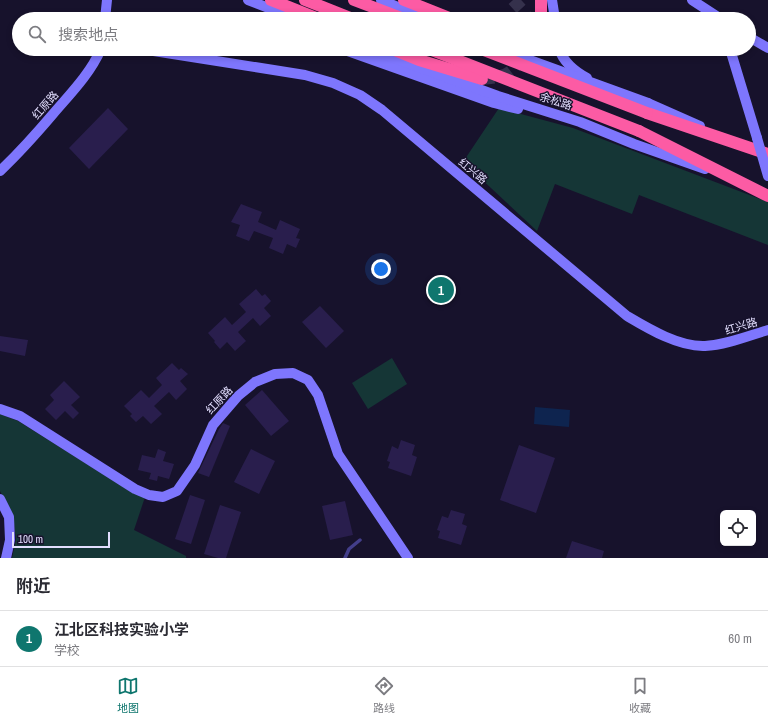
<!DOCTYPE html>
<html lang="zh">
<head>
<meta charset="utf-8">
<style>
  :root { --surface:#fff; --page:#f7f7f7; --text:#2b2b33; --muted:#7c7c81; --line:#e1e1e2; --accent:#0f766e }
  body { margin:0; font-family:"Archivo Narrow","Noto Sans SC",sans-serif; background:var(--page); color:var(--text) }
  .controls { position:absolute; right:12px; bottom:12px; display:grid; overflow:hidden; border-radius:6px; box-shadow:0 2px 6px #0003 }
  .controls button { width:36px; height:36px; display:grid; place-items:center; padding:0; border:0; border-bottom:1px solid var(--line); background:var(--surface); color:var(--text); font:20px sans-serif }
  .scale { position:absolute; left:12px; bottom:10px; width:98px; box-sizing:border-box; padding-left:4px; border:2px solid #e2defe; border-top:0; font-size:11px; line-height:14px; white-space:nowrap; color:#e2defe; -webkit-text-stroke:3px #17122c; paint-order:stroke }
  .you { position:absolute; left:381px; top:269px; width:14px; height:14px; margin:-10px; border:3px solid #fff; border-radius:50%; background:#1a73e8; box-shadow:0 0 0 6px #1a73e833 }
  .badge { display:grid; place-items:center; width:26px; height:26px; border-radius:50%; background:var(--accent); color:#fff; font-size:13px; font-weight:700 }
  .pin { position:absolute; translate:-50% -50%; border:2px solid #fff; box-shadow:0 1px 4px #0006 }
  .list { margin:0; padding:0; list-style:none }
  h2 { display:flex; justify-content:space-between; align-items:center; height:52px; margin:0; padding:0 16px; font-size:17px }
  h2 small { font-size:13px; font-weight:400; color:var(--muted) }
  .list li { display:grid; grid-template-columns:26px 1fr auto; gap:12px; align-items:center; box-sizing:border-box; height:56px; padding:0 16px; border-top:1px solid var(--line) }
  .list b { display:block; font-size:15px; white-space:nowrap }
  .list p { margin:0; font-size:13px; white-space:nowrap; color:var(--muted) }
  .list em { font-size:13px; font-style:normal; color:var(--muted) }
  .icon { flex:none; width:22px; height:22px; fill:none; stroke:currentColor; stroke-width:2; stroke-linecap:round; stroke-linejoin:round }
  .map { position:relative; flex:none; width:768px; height:558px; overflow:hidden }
  .search { position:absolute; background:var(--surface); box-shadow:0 2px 6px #0003; left:12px; right:12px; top:12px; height:44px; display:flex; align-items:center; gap:10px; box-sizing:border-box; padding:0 14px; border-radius:22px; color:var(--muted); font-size:15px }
  .sheet { height:108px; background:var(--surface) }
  nav { display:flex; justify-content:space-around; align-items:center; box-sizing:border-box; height:56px; border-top:1px solid var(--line); background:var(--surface); font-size:11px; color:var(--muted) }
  nav a { display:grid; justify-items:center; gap:2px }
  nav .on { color:var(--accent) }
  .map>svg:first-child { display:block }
  .green { fill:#153636 }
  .water { fill:#0e244f }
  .building { fill:#291e4d }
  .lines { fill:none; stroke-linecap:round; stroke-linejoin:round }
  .highway-tunnel { stroke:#35314c; stroke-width:12; stroke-dasharray:12 6; stroke-linecap:butt }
  .lane { stroke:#433e8a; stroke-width:3.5 }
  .secondary { stroke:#7e76fd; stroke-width:10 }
  .highway { stroke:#fc5ba4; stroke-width:12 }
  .secondary-bridge { stroke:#7e76fd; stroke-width:10 }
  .highway-bridge { stroke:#fc5ba4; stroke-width:12 }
  .labels { text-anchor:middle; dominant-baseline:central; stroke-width:3; stroke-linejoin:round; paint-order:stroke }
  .street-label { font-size:11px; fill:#e2defe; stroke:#17122c }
</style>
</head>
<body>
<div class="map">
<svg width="768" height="558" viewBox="0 0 768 558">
  <rect width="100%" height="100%" fill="#17122c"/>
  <g class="green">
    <path d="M499,108L573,128L768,202V245L639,195L632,214L555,184L537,231L463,162Z"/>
    <path d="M392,358L407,384L368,409L352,383Z"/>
    <path d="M0,414L18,421L133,493L145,497L134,530L186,556V558H12L16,540L13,515L0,491Z"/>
  </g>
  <path class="water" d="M535,407L570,410L569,427L534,424Z"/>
  <g class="building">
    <path d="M108,108L128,129L89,169L69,148Z"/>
    <path d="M241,204L262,212L258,222L276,230L280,220L300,229L296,238L300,239L296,248L287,244L283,254L269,248L273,238L254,231L249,241L236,236L240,225L231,222Z"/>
    <path d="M256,289L262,296L265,294L271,301L264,308L271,316L260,326L253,318L238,332L246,341L235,351L227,342L220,349L214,342L215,341L208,333L225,317L232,325L246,312L239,304Z"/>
    <path d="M320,306L344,331L326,348L302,322Z"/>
    <path d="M0,336L28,340L25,356L0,351Z"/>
    <path d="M172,363L179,370L181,368L188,374L180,381L187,389L176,400L169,392L154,406L162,414L151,424L143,416L136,422L130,416L132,414L124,406L141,390L149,398L162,385L156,378Z"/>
    <path d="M64,381L80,397L71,405L79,413L73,419L65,411L56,420L45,409L54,400L50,395Z"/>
    <path d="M262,390L289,421L271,436L245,405Z"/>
    <path d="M223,423L230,426L209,477L198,473L219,429Z"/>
    <path d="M401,440L415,445L412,455L417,457L411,476L388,468L390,462L387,461L392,446L398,449Z"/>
    <path d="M519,445L555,458L536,513L500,500Z"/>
    <path d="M158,449L166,452L163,461L174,464L169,479L158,476L157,481L149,479L151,473L138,470L142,455L155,458Z"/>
    <path d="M251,449L275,461L259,494L234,482Z"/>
    <path d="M190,495L205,500L191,544L175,539Z"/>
    <path d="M345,501L353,535L330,540L322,506Z"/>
    <path d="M220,505L241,512L226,558H218L204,554Z"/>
    <path d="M451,510L465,514L462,524L467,526L461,545L438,538L440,531L437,530L442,516L448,518Z"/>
    <path d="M572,541L604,551L602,558H566Z"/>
  </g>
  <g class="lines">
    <g class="highway-tunnel">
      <path d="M513,0L525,13L527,19"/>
      <path d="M482,79C506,77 516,73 524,49"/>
    </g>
    <path class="lane" d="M345,558L349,549L360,540"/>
    <g class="secondary">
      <path d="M248,0L297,19"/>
      <path d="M381,0L427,19"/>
      <path d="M552,0L555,19"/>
      <path d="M692,0L721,19"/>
      <path d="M105,19L107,0"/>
      <path d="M749,37L768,48"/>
      <path d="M141,49L305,75L333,83L360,95L382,110L627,316C649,329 679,347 705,346C726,345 748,336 768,330"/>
      <path d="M342,49L494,103L518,109"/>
      <path d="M369,49L498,96L580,122L634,144L705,169"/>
      <path d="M559,49C564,63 574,71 587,78"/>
      <path d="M730,49L757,138"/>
      <path d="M648,103L700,126"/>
      <path d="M0,171C19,153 36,134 53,114C71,93 90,74 101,49"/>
      <path d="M0,409L20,416L135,489L149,495L163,497L177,491L195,465L213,425L238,396L255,382L275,374L293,373L308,380L318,395L338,454L408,558"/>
      <path d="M0,499L9,517L10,540L6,558"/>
    </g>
    <g class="highway">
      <path d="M305,0L353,19"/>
      <path d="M354,0L404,19"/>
      <path d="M404,0L452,19"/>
      <path d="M539,19L541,15V0"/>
      <path d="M392,49L419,60L482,79"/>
      <path d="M647,113L768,154"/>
      <path d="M639,131L768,196"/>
    </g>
    <g class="secondary-bridge">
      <path d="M502,50L648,103"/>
      <path d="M757,138L768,176"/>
    </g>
    <g class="highway-bridge">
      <path d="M271,0L319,19"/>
      <path d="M429,49L639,131"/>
      <path d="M481,49L647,113"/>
    </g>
  </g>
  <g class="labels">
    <g class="street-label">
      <text transform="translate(556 101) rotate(18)">余松路</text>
      <text transform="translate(45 105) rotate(-49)">红原路</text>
      <text transform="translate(473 171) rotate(40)">红兴路</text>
      <text transform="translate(741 326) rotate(-16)">红兴路</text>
      <text transform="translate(219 400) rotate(-47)">红原路</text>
    </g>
  </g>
</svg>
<div class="controls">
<button><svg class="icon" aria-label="locate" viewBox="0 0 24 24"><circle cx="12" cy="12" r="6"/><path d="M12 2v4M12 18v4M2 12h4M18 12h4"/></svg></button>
</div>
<div class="scale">100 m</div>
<div class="you"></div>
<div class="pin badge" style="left:441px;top:290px">1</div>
<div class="search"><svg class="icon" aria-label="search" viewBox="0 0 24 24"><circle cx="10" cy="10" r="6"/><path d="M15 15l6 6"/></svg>搜索地点</div>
</div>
<section class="sheet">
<h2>附近<small></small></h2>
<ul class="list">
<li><span class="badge">1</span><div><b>江北区科技实验小学</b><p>学校</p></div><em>60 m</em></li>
</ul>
</section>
<nav>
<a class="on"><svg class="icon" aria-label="map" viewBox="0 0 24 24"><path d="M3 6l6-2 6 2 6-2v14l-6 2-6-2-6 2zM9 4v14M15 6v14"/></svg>地图</a>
<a><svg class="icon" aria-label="directions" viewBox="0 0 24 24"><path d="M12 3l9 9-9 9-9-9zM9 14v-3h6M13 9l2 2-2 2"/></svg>路线</a>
<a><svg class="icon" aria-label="saved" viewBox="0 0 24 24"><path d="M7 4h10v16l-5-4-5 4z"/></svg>收藏</a>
</nav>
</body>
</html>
